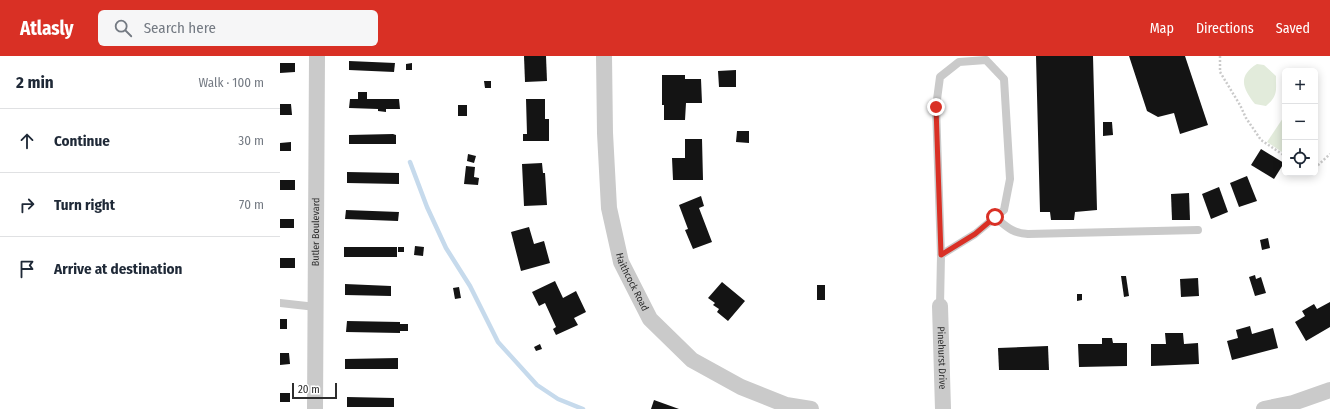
<!DOCTYPE html>
<html lang="en">
<head>
<meta charset="utf-8">
<style>
  :root { --surface:#fff; --page:#f6f6f7; --text:#1f2937; --muted:#747a83; --line:#e0e1e3; --accent:#d93025 }
  body { margin:0; font-family:"Fira Sans Condensed",sans-serif; background:var(--page); color:var(--text) }
  .controls { position:absolute; right:12px; top:12px; display:grid; overflow:hidden; border-radius:6px; box-shadow:0 2px 10px #0003 }
  .controls button { width:36px; height:36px; display:grid; place-items:center; padding:0; border:0; border-bottom:1px solid var(--line); background:var(--surface); color:var(--text); font:20px sans-serif }
  .scale { position:absolute; left:12px; bottom:10px; width:45px; box-sizing:border-box; padding-left:4px; border:2px solid #2d2d2d; border-top:0; font-size:11px; line-height:14px; white-space:nowrap; color:#2d2d2d; -webkit-text-stroke:3px #fff; paint-order:stroke }
  .stop { position:absolute; width:12px; height:12px; margin:-9px; border:3px solid #d93025; border-radius:50%; background:#fff }
  .stop.end { background:#d93025; border-color:#fff; box-shadow:0 1px 4px #0008 }
  .list { margin:0; padding:0; list-style:none }
  h2 { display:flex; justify-content:space-between; align-items:center; height:52px; margin:0; padding:0 16px; font-size:17px }
  h2 small { font-size:13px; font-weight:400; color:var(--muted) }
  .list li { display:grid; grid-template-columns:26px 1fr auto; gap:12px; align-items:center; box-sizing:border-box; height:64px; padding:0 16px; border-top:1px solid var(--line) }
  .list b { display:block; font-size:15px; white-space:nowrap }
  .list em { font-size:13px; font-style:normal; color:var(--muted) }
  .icon { flex:none; width:22px; height:22px; fill:none; stroke:currentColor; stroke-width:2; stroke-linecap:round; stroke-linejoin:round }
  .map { position:relative; flex:none; width:1050px; height:353px; overflow:hidden }
  header { display:flex; align-items:center; gap:24px; box-sizing:border-box; height:56px; padding:0 20px; background:var(--accent); color:#fff }
  header strong { font-size:19px }
  nav { display:flex; gap:22px; margin-inline-start:auto; font-size:14px }
  .search { width:280px; height:36px; background:var(--page); display:flex; align-items:center; gap:10px; box-sizing:border-box; padding:0 14px; border-radius:6px; color:var(--muted); font-size:15px }
  main { display:flex }
  aside { flex:1; background:var(--surface) }
  .map>svg:first-child { display:block }
  .green { fill:#e2ebdb }
  .lines { fill:none; stroke-linecap:round; stroke-linejoin:round }
  .stream { stroke:#c6daec; stroke-width:4.5 }
  .building { fill:#141414 }
  .path { stroke:#cacaca; stroke-width:2.5; stroke-dasharray:2 2; stroke-linecap:butt }
  .lane { stroke:#cacaca; stroke-width:8 }
  .street { stroke:#cacaca; stroke-width:16 }
  .route { stroke:#d93025; stroke-width:5 }
  .labels { text-anchor:middle; dominant-baseline:central; stroke-width:4; stroke-linejoin:round; paint-order:stroke }
  .street-label { font-size:10px; fill:#2d2d2d; stroke:#fff }
</style>
</head>
<body>
<header>
<strong>Atlasly</strong>
<div class="search"><svg class="icon" aria-label="search" viewBox="0 0 24 24"><circle cx="10" cy="10" r="6"/><path d="M15 15l6 6"/></svg>Search here</div>
<nav><a>Map</a><a>Directions</a><a>Saved</a></nav>
</header>
<main>
<aside>
<h2>2 min<small>Walk · 100 m</small></h2>
<ul class="list">
<li><svg class="icon" aria-label="ahead" viewBox="0 0 24 24"><path d="M12 20V5M6 11l6-6 6 6"/></svg><div><b>Continue</b></div><em>30 m</em></li>
<li><svg class="icon" aria-label="right" viewBox="0 0 24 24"><path d="M7 20v-9h11M14 6l5 5-5 5"/></svg><div><b>Turn right</b></div><em>70 m</em></li>
<li><svg class="icon" aria-label="arrive" viewBox="0 0 24 24"><path d="M6 21V4h12l-3 4 3 4H6"/></svg><div><b>Arrive at destination</b></div></li>
</ul>
</aside>
<div class="map">
<svg width="1050" height="353" viewBox="0 0 1050 353">
  <rect width="100%" height="100%" fill="#fff"/>
  <g class="green">
    <path d="M977,8L984,9L996,20C996,35 998,40 986,50L975,48C963,33 957,20 977,8Z"/>
    <path d="M1005,59V98L987,86Z"/>
  </g>
  <g class="lines">
    <path class="stream" d="M130,106L147,151L166,192L190,230L218,286L257,329L278,343L303,353"/>
  </g>
  <g class="building">
    <path d="M244,0H266L267,25L245,26Z"/>
    <path d="M756,0H813L817,154L795,156L794,164H771L770,156H760Z"/>
    <path d="M849,0H905L928,69L900,78L894,57L878,61L867,55Z"/>
    <path d="M69,5L115,7L114,16L69,14Z"/>
    <path d="M0,7H15V16L0,17Z"/>
    <path d="M132,7V14H126V8Z"/>
    <path d="M456,14V31H439L438,15Z"/>
    <path d="M382,19H405V23H421L422,47H406L405,64H384V49H382Z"/>
    <path d="M204,25H211V32H205Z"/>
    <path d="M78,36H87V43H119L120,53H106V56L98,55V53L69,52L70,43H78Z"/>
    <path d="M246,43H265V63H269V85H243V78H247Z"/>
    <path d="M0,48H11L12,59H0Z"/>
    <rect x="178" y="49" width="9" height="11"/>
    <path d="M823,66H832L833,79L823,80Z"/>
    <path d="M457,75H469V87L456,86Z"/>
    <path d="M113,78L116,79V88H69V79Z"/>
    <path d="M405,83H422L423,124H393L392,102H405Z"/>
    <path d="M11,86V95H0V87Z"/>
    <path d="M981,93L1004,107L994,123L971,109Z"/>
    <path d="M188,98L196,100L194,107L187,105Z"/>
    <path d="M262,107L263,117H265L267,149L244,150L242,108Z"/>
    <path d="M186,110L195,111L194,121L199,122L198,129L184,128Z"/>
    <path d="M67,116L119,117V128L67,127Z"/>
    <path d="M967,120L977,145L959,151L950,127Z"/>
    <rect x="0" y="124" width="15" height="10"/>
    <path d="M939,131L948,156L931,163L922,138Z"/>
    <path d="M909,137L910,164H892L891,138Z"/>
    <path d="M421,140L424,150L419,152L432,186L413,193L405,174L408,173L399,149Z"/>
    <path d="M66,154L119,156L118,165L65,163Z"/>
    <rect x="0" y="163" width="14" height="9"/>
    <path d="M249,171L254,188L264,185L270,207L241,215L231,176Z"/>
    <path d="M988,182L990,192L982,194L980,184Z"/>
    <path d="M135,190L144,191L143,200L134,199Z"/>
    <rect x="64" y="191" width="53" height="10"/>
    <rect x="118" y="191" width="6" height="5"/>
    <rect x="0" y="202" width="15" height="10"/>
    <path d="M975,219L976,223L981,221L986,237L975,240L969,221Z"/>
    <path d="M841,220H846L849,240L844,241Z"/>
    <path d="M918,222L919,240L901,241L900,223Z"/>
    <path d="M275,225L283,242L296,235L306,256L294,262L298,269L276,279L273,273L276,271L265,247L259,250L252,236Z"/>
    <path d="M442,226L465,245L448,265L437,256L439,253L433,249L435,247L428,242Z"/>
    <path d="M65,228L111,230V240L65,239Z"/>
    <rect x="537" y="229" width="8" height="15"/>
    <path d="M179,231L181,242L175,243L173,232Z"/>
    <path d="M797,238H802V244L797,245Z"/>
    <path d="M1050,246V271L1026,285L1015,266L1025,260L1022,255L1034,248L1037,253Z"/>
    <rect x="0" y="263" width="7" height="10"/>
    <path d="M67,265L120,266V268H128V275H120V277L66,276Z"/>
    <path d="M970,270L972,278L993,272L998,292L952,304L947,285L958,282L956,274Z"/>
    <path d="M885,277H903L904,288L918,287L919,308L871,310V288H886Z"/>
    <path d="M822,282H832L833,287H847V310L799,311L798,288H822Z"/>
    <path d="M260,288L262,293L256,295L254,291Z"/>
    <path d="M768,290L769,314H719L718,292Z"/>
    <path d="M0,297H9L10,308L0,309Z"/>
    <path d="M118,302V313H65V303Z"/>
    <rect x="0" y="337" width="10" height="9"/>
    <path d="M67,341L114,342V351H67Z"/>
    <path d="M374,344L399,353H371Z"/>
  </g>
  <g class="lines">
    <g class="path">
      <path d="M940,0V16L960,49L966,62L981,84L1005,100"/>
      <path d="M1035,112L1050,98"/>
    </g>
    <g class="lane">
      <path d="M715,161C727,171 732,177 748,178L918,174"/>
      <path d="M0,247L36,251"/>
      <path d="M660,250L661,199L656,51L660,21L679,6L706,4L724,23L730,123L724,154L695,178L661,199"/>
    </g>
    <g class="street">
      <path id="s1" d="M324,0L325,77L329,152L341,206L370,263L412,304L461,331L506,349L531,353"/>
      <path id="s2" d="M660,250L663,353"/>
      <path id="s3" d="M35,353L37,0"/>
      <path d="M984,353L1013,347L1050,334"/>
    </g>
  </g>
  <g class="lines">
    <path class="route" d="M656,51L661,199L695,178L715,161"/>
  </g>
  <g class="labels">
    <g class="street-label">
      <text stroke="none"><textPath href="#s3" startOffset="177">Butler Boulevard</textPath></text>
      <text stroke="none"><textPath href="#s1" startOffset="230">Haithcock Road</textPath></text>
      <text stroke="none"><textPath href="#s2" startOffset="52">Pinehurst Drive</textPath></text>
    </g>
  </g>
</svg>
<div class="controls">
<button>+</button>
<button>−</button>
<button><svg class="icon" aria-label="locate" viewBox="0 0 24 24"><circle cx="12" cy="12" r="6"/><path d="M12 2v4M12 18v4M2 12h4M18 12h4"/></svg></button>
</div>
<div class="scale">20 m</div>
<div class="stop" style="left:715px;top:161px"></div>
<div class="stop end" style="left:656px;top:51px"></div>
</div>
</main>
</body>
</html>
